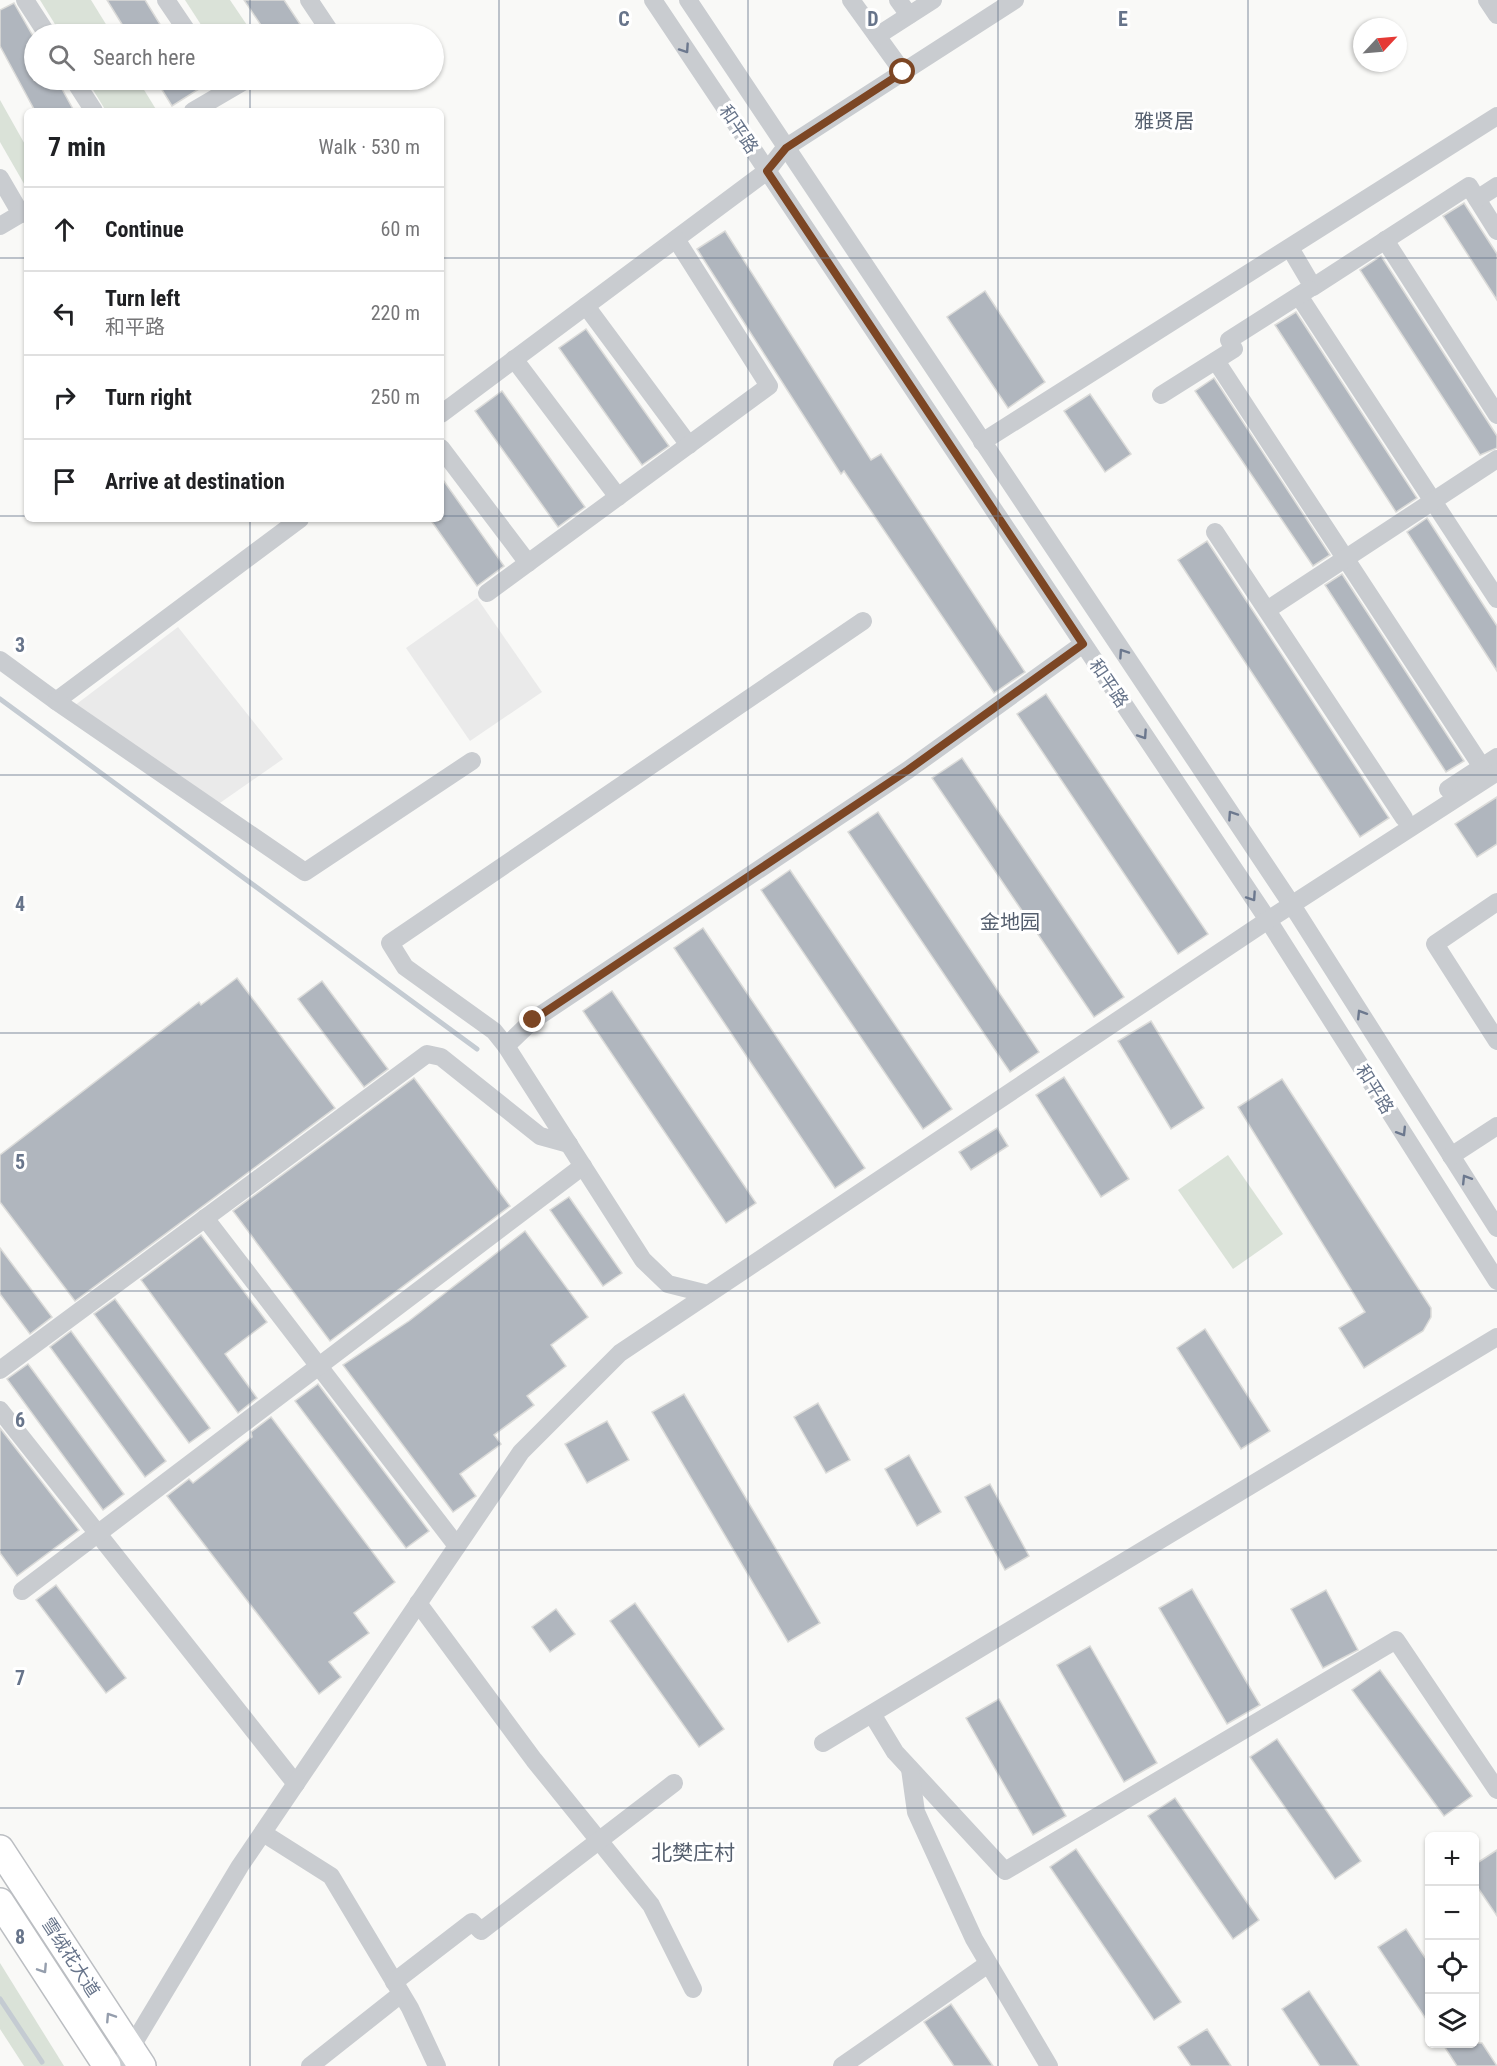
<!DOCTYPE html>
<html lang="en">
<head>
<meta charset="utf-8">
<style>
  :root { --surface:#fff; --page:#f2f2f2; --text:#202124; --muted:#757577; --line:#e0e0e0 }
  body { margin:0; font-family:"Roboto Condensed","Noto Sans SC",sans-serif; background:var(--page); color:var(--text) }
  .controls { position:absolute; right:18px; bottom:18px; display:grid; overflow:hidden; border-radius:9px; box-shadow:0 2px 4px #0004 }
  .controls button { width:54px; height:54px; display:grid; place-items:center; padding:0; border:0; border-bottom:2px solid var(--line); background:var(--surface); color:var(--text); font:30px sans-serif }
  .compass { position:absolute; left:1353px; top:18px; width:54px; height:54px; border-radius:50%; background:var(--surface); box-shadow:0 2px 4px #0004; rotate:64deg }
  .stop { position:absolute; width:18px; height:18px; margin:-14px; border:4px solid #7c4624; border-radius:50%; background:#fff }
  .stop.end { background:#7c4624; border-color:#fff; box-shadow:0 2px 6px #0008 }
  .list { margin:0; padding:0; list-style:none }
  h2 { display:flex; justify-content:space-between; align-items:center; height:78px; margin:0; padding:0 24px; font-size:26px }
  h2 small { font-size:20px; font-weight:400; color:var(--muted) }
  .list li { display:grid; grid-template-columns:39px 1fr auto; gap:18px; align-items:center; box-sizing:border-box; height:84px; padding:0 24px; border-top:2px solid var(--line) }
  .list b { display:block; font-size:22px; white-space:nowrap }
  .list p { margin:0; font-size:20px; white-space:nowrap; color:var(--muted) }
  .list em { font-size:20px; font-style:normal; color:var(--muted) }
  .icon { flex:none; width:33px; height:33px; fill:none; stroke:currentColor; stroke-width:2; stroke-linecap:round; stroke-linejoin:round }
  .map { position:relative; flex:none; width:1497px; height:2066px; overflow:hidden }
  .search { position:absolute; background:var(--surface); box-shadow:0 2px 4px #0004; left:24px; top:24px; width:420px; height:66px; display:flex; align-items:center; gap:15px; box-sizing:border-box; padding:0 21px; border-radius:33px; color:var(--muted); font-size:22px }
  .panel { position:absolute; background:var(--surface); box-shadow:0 2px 4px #0004; left:24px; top:108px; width:420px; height:414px; border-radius:9px }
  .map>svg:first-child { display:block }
  .built { fill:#eaeaea }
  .green { fill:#dae2d8 }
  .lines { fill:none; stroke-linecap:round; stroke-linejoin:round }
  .stream { stroke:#c4cbd2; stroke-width:5 }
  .building { fill:#b0b6be; stroke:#dbdbd9; stroke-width:1.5 }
  .highway-casing { stroke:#bbbec2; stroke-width:30 }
  .minor { stroke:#c9ccd0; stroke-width:18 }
  .highway { stroke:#fff; stroke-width:27 }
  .oneway { stroke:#6c788e }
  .oneway2 { stroke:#959ead }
  .route { stroke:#7c4624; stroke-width:8 }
  .grid { fill:none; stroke:#67748a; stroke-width:1.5; stroke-opacity:0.55 }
  .labels { text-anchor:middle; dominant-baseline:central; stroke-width:6; stroke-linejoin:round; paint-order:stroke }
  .street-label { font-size:18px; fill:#67748a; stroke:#fff }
  .neighbourhood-label { font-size:20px; fill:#555f6e; stroke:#fff }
  .quarter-label { font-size:21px; fill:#555f6e; stroke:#fff }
  .grid-label { font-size:20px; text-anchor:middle; font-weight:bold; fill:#67748a; stroke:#fff; stroke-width:6; stroke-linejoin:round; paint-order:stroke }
</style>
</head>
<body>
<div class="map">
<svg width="1497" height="2066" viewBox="0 0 1497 2066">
  <rect width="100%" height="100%" fill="#f9f9f7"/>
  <g class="built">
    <path d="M477,598L542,692L470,741L406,648Z"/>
    <path d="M178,627L283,759L217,805L74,706Z"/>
  </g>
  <g class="green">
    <path d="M40,0H91L112,34H61Z"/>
    <path d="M185,0H230L253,34H207Z"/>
    <path d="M87,80H138L157,111H106Z"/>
    <path d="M0,100L27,148V189L0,142Z"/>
    <path d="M1228,1155L1283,1234L1233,1269L1178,1190Z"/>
    <path d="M0,1963L64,2066H24L0,2029Z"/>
  </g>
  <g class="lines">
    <g class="stream">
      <path d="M0,699L477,1049"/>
      <path d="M0,1999L42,2062"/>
    </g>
  </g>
  <g class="building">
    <path d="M107,0H145L166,34H128Z"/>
    <path d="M244,0H284L300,24L283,34H267Z"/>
    <path d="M14,3L34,38V80H57L74,111H35L0,46V10Z"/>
    <path d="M156,80H193L199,89L172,106Z"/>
    <path d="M1464,203L1497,254V300L1443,216Z"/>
    <path d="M725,231L871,460L881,454L1025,672L994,693L844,471L841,474L697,249Z"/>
    <path d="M1381,256L1497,436V448L1480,455L1360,270Z"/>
    <path d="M985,291L1045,382L1008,408L947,317Z"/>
    <path d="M1296,312L1417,498L1396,512L1275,325Z"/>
    <path d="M586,329L669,446L642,465L559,348Z"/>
    <path d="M1214,378L1330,555L1313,566L1195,391Z"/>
    <path d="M502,391L585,507L558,527L475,411Z"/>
    <path d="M1090,394L1131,454L1105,472L1064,411Z"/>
    <path d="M441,477L504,566L477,586L430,519H441Z"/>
    <path d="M1427,518L1497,626V671L1407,532Z"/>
    <path d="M1207,541L1389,818L1360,837L1178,560Z"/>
    <path d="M1342,574L1464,761L1446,772L1325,585Z"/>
    <path d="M1046,694L1208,934L1178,954L1017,714Z"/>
    <path d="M962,758L1124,997L1094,1017L932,778Z"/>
    <path d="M1497,797V844L1477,857L1455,824Z"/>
    <path d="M878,812L1039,1052L1010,1072L848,832Z"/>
    <path d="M790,870L952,1109L923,1129L761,890Z"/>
    <path d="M703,928L865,1168L835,1188L674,948Z"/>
    <path d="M237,978L335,1108L75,1301L0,1202V1155L199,1002L201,1005Z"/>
    <path d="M322,981L388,1069L364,1087L298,999Z"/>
    <path d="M612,991L756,1203L726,1223L583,1011Z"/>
    <path d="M1151,1021L1204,1108L1171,1129L1118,1041Z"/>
    <path d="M1064,1077L1129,1179L1101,1197L1036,1095Z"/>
    <path d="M414,1078L510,1206L330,1341L233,1211Z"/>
    <path d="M1282,1079L1431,1308V1317L1423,1331L1364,1368L1339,1328L1365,1312L1238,1107Z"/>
    <path d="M997,1128L1008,1146L971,1170L959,1152Z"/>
    <path d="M569,1197L622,1273L603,1286L550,1210Z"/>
    <path d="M525,1231L588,1317L551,1345L566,1366L527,1396L534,1405L494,1435L501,1444L460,1474L476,1496L453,1512L343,1365L409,1321Z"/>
    <path d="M201,1235L267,1322L225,1354L257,1398L238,1413L141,1280Z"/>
    <path d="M0,1248L52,1317L30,1334L0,1294Z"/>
    <path d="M115,1299L210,1428L189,1443L94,1314Z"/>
    <path d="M1205,1329L1270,1431L1241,1449L1177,1348Z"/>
    <path d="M71,1331L166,1461L145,1477L50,1347Z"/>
    <path d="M28,1364L124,1494L103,1510L7,1379Z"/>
    <path d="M318,1384L429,1531L406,1548L295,1401Z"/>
    <path d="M684,1394L820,1623L788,1642L652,1412Z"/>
    <path d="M818,1403L850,1460L826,1473L794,1417Z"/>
    <path d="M271,1417L395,1582L354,1613L369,1633L329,1662L341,1677L319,1694L167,1496L189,1479L193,1483L252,1437L251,1432Z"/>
    <path d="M607,1421L629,1460L587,1483L565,1444Z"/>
    <path d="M0,1428L79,1530L17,1576L0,1553Z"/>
    <path d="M909,1455L941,1512L917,1526L885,1469Z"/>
    <path d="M990,1484L1029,1556L1005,1570L965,1497Z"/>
    <path d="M56,1585L126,1678L106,1693L36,1600Z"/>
    <path d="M1192,1589L1260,1705L1227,1724L1159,1608Z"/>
    <path d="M1326,1590L1358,1650L1323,1668L1291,1609Z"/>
    <path d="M635,1603L724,1729L699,1747L610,1621Z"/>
    <path d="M556,1609L575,1634L550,1652L532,1627Z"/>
    <path d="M1090,1646L1157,1763L1124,1782L1057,1665Z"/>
    <path d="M1380,1670L1472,1796L1444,1816L1352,1690Z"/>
    <path d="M999,1699L1066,1816L1033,1835L966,1718Z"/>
    <path d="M1277,1739L1361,1861L1335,1879L1250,1757Z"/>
    <path d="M1175,1798L1259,1920L1233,1939L1148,1816Z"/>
    <path d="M1076,1849L1181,2002L1154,2020L1050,1867Z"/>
    <path d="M1497,1850V1916L1474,1882V1865Z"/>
    <path d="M1406,1929L1430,1965V2025L1378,1947Z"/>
    <path d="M1309,1991L1359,2066H1320L1282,2009Z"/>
    <path d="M951,2004L993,2066H954L924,2022Z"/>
    <path d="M1207,2029L1231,2066H1191L1178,2047Z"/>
    <path d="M1442,2043H1482L1497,2066H1457Z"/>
  </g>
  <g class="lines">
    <defs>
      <g id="highway">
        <path d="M0,1849L142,2066"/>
        <path d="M0,1902L107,2066"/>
      </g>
    </defs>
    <use href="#highway" class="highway-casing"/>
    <g class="minor">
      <path d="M25,0L47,34"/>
      <path d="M166,0L189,34"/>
      <path d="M309,0L329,30L322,34"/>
      <path d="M653,0L1268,920L1497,1281"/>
      <path d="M688,0L1292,905L1497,1228"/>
      <path d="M851,0L903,72"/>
      <path d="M898,0L909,15"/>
      <path d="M1487,0L1497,15"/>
      <path d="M877,36L933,0"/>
      <path d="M74,80L94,111"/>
      <path d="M193,111L246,80"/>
      <path d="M0,178L21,214"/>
      <path d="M1477,199L1497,231"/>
      <path d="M0,226L27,210"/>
      <path d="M1385,240L1497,415"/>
      <path d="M1290,248L1313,287L1469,186L1477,199L1497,186"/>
      <path d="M1299,296L1497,599"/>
      <path d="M586,306L689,445"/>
      <path d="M514,359L618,497"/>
      <path d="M1216,361L1482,767"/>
      <path d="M1161,395L1234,349L1229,340L1309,289"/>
      <path d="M441,414L767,171L785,148L1015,0"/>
      <path d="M982,442L1497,116"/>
      <path d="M441,448L528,563"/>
      <path d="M1215,532L1404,818"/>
      <path d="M487,593L769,386L676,239"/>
      <path d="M1267,610L1497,459"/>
      <path d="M863,621L390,943L405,967L494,1031L506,1046L533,1020L908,770L1083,644"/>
      <path d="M0,660L56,701L300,519"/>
      <path d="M56,701L305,872L472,761"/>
      <path d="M1448,789L1497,757"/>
      <path d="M1497,902L1435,944L1497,1041"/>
      <path d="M506,1046L643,1260L668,1284L708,1294"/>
      <path d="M1451,1156L1497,1126"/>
      <path d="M205,1218L457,1546"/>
      <path d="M0,1370L427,1054L441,1057L540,1136L569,1144"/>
      <path d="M0,1410L296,1784"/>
      <path d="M22,1591L583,1166"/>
      <path d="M418,1603L534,1760L651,1905L693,1989"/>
      <path d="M872,1714L895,1752L1005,1871L1396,1640L1497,1790"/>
      <path d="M823,1743L1497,1337"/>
      <path d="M910,1769L916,1812L974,1939L1049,2066"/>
      <path d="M263,1833L331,1876L410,2008L437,2066"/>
      <path d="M394,1982L472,1922L481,1931L674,1783"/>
      <path d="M120,2066L240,1866L521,1452L620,1353L1268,920L1497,772"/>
      <path d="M310,2066L401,1994"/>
      <path d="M842,2066L988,1964"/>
    </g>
    <use href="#highway" class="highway"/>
  </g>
  <defs><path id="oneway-chevron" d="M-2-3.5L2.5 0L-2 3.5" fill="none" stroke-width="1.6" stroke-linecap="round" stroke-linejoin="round" transform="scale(1.5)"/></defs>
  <g class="oneway">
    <use href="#oneway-chevron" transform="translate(685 49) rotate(56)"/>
    <use href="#oneway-chevron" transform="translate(1123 653) rotate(-124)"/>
    <use href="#oneway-chevron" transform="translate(1143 735) rotate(56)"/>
    <use href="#oneway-chevron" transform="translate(1232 815) rotate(-124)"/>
    <use href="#oneway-chevron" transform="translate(1252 897) rotate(56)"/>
    <use href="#oneway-chevron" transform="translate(1361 1014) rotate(-122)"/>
    <use href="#oneway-chevron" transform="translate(1402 1132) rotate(58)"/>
    <use href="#oneway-chevron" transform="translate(1466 1179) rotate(-122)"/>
  </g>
  <g class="oneway2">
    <use href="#oneway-chevron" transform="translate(43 1969) rotate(57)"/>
    <use href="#oneway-chevron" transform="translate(110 2017) rotate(-123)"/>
  </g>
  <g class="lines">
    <path class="route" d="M533,1020L908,770L1083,644L767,171L786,148L903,72"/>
  </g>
  <path class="grid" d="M250,0V34M499,0V2066M748,0V2066M998,0V2066M1248,0V2066M250,80V111M0,258H27M441,258H1497M0,516H27M441,516H1497M250,519V2066M0,775H1497M0,1033H1497M0,1291H1497M0,1550H1497M0,1808H1497"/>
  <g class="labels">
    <g class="street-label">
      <text transform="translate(739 129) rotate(56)">和平路</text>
      <text transform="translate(1109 683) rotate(56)">和平路</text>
      <text transform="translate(1375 1089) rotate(58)">和平路</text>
      <text transform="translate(71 1957) rotate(57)">雪绒花大道</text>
    </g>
    <g class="neighbourhood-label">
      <text x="1164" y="121">雅贤居</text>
      <text x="1010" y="922">金地园</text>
    </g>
    <g class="quarter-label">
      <text x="693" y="1853">北樊庄村</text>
    </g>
  </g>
  <g class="grid-label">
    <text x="624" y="26">C</text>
    <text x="873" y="26">D</text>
    <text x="1123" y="26">E</text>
    <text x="20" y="652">3</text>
    <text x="20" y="911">4</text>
    <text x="20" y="1169">5</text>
    <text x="20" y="1427">6</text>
    <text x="20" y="1685">7</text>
    <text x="20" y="1944">8</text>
  </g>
</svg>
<div class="controls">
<button>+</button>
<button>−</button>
<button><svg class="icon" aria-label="locate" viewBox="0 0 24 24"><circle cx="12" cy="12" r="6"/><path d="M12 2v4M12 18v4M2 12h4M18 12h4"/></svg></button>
<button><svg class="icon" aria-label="layers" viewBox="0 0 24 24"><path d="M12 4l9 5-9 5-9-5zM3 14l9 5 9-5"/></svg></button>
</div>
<svg class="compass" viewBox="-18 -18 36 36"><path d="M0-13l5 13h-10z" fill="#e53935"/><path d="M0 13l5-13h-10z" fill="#757577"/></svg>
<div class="stop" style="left:903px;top:72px"></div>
<div class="stop end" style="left:533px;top:1020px"></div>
<div class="search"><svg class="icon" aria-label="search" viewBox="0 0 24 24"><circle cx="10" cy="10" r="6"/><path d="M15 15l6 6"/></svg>Search here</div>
<section class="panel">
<h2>7 min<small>Walk · 530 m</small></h2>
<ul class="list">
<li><svg class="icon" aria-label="ahead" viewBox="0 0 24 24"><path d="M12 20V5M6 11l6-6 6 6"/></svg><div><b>Continue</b></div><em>60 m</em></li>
<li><svg class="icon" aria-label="left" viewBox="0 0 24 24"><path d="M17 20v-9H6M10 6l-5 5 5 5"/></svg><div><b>Turn left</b><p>和平路</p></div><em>220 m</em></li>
<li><svg class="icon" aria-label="right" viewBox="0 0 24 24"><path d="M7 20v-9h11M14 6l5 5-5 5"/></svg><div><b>Turn right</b></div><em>250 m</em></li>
<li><svg class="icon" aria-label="arrive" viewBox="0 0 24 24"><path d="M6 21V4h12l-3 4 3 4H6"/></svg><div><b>Arrive at destination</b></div></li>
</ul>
</section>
</div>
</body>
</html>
